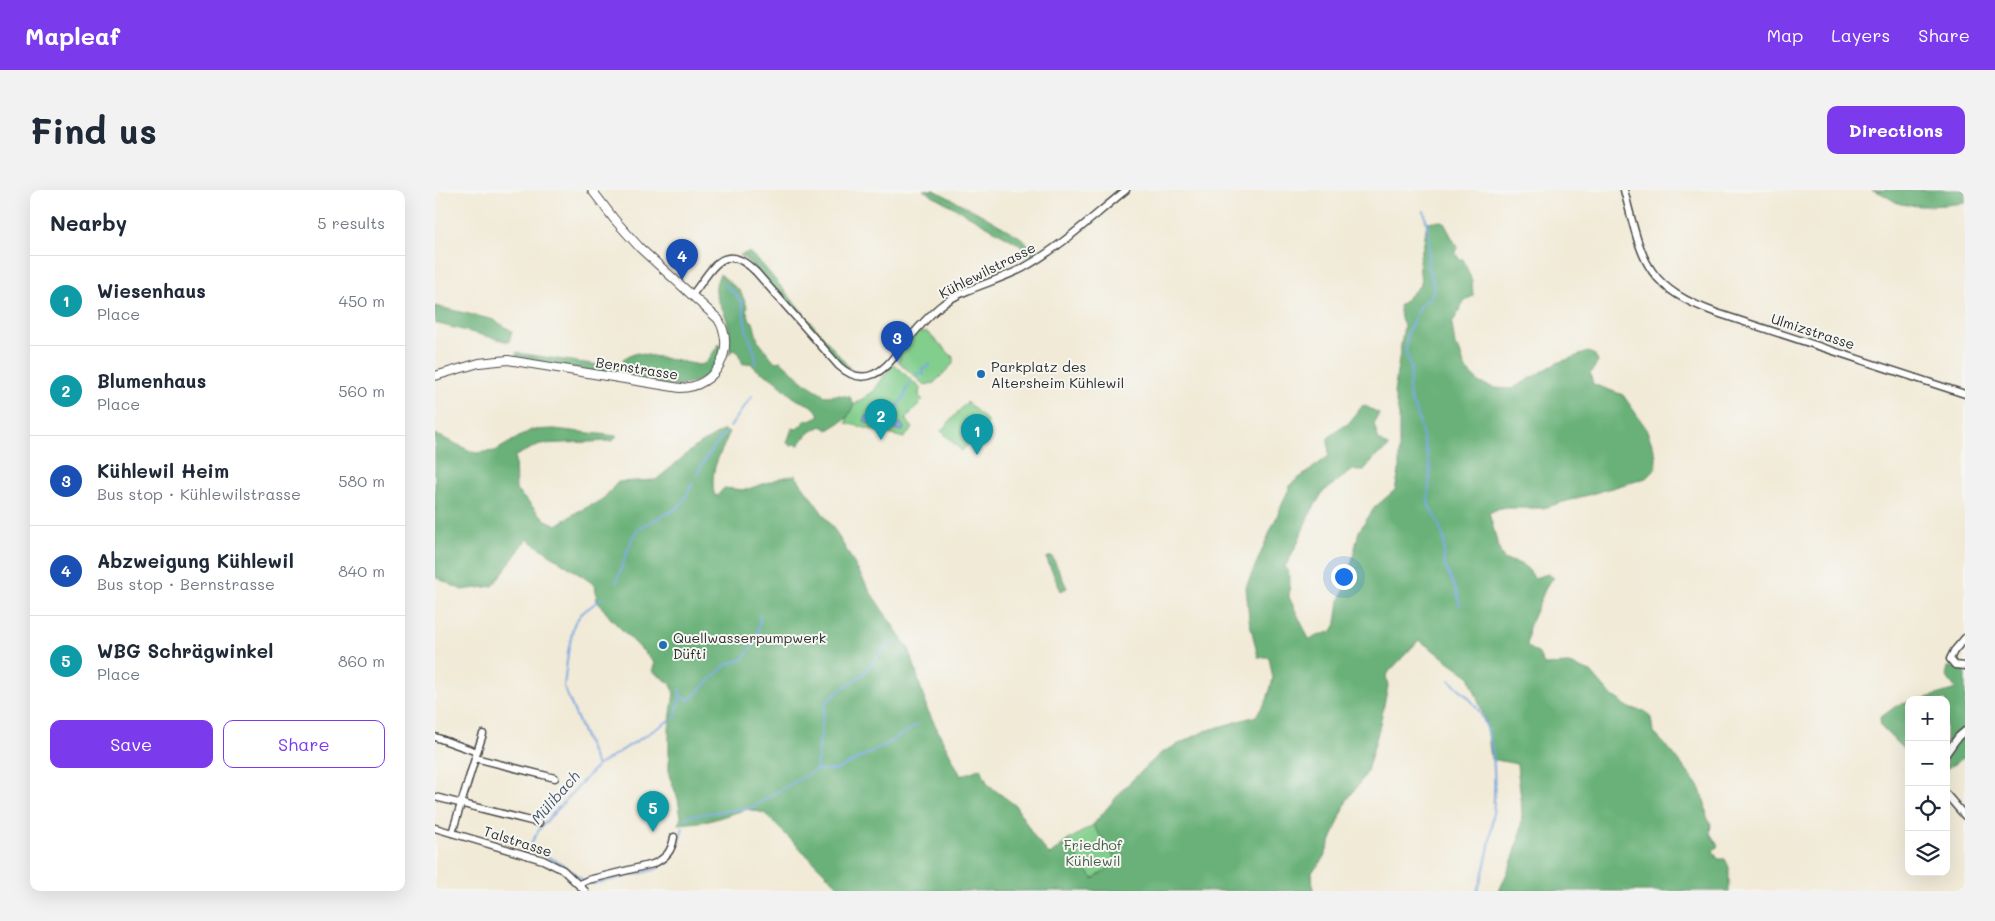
<!DOCTYPE html>
<html lang="en">
<head>
<meta charset="utf-8">
<style>
  :root { --surface:#fff; --page:#f2f2f3; --text:#1f2937; --muted:#747a83; --line:#e0e1e3; --accent:#7c3aed }
  body { margin:0; font-family:Mali,sans-serif; background:var(--page); color:var(--text) }
  .controls { position:absolute; right:15px; bottom:15px; display:grid; overflow:hidden; border-radius:10px; box-shadow:0 5px 20px #0002 }
  .controls button { width:45px; height:45px; display:grid; place-items:center; padding:0; border:0; border-bottom:1px solid var(--line); background:var(--surface); color:var(--text); font:25px sans-serif }
  .you { position:absolute; left:908px; top:386px; width:18px; height:18px; margin:-12px; border:4px solid #fff; border-radius:50%; background:#1a73e8; box-shadow:0 0 0 8px #1a73e833 }
  .badge { display:grid; place-items:center; width:32px; height:32px; border-radius:50%; background:var(--accent); color:#fff; font-size:16px; font-weight:700 }
  .pin { position:absolute; translate:-50% -41px; filter:drop-shadow(0 1px 2px #0008) }
  .pin::after { content:''; position:absolute; top:26px; width:18px; height:15px; background:inherit; clip-path:polygon(0 0,100% 0,50% 100%) }
  .list { margin:0; padding:0; list-style:none }
  h2 { display:flex; justify-content:space-between; align-items:center; height:65px; margin:0; padding:0 20px; font-size:21px }
  h2 small { font-size:16px; font-weight:400; color:var(--muted) }
  .list li { display:grid; grid-template-columns:32px 1fr auto; gap:15px; align-items:center; box-sizing:border-box; height:90px; padding:0 20px; border-top:1px solid var(--line) }
  .list b { display:block; font-size:19px; white-space:nowrap }
  .list p { margin:0; font-size:16px; white-space:nowrap; color:var(--muted) }
  .list em { font-size:16px; font-style:normal; color:var(--muted) }
  .actions { display:flex; gap:10px; padding:15px 20px }
  .actions a { flex:1; padding:11px 0; border:1px solid var(--accent); border-radius:10px; text-align:center; font-size:18px; color:var(--accent) }
  .actions .main { background:var(--accent); color:#fff }
  .icon { flex:none; width:28px; height:28px; fill:none; stroke:currentColor; stroke-width:2; stroke-linecap:round; stroke-linejoin:round }
  .map { position:relative; flex:none; width:1530px; height:701px; overflow:hidden; border-radius:10px }
  header { display:flex; align-items:center; gap:30px; box-sizing:border-box; height:70px; padding:0 25px; background:var(--accent); color:#fff }
  header strong { font-size:24px }
  nav { display:flex; gap:28px; margin-inline-start:auto; font-size:18px }
  .intro { display:flex; align-items:center; justify-content:space-between; box-sizing:border-box; height:120px; padding:0 30px }
  h1 { margin:0; font-size:35px }
  .button { padding:12px 22px; border-radius:10px; background:var(--accent); color:#fff; font-size:18px; font-weight:700 }
  main { display:flex; gap:30px; padding:0 30px }
  aside { flex:1; background:var(--surface); border-radius:10px; box-shadow:0 5px 20px #0002 }
  .map>svg:first-child { display:block }
  .green { fill:#82ce8c; stroke:#567c5c }
  .forest { fill:#69b178; stroke:#4a6e52 }
  .water { fill:#77a6e1; stroke:#516886 }
  .lines { fill:none; stroke-linecap:round; stroke-linejoin:round }
  .stream { stroke:#77a6e1; stroke-width:2 }
  .minor-casing { stroke:#494845; stroke-width:9 }
  .tertiary-casing { stroke:#494845; stroke-width:10 }
  .minor { stroke:#fff; stroke-width:6 }
  .tertiary { stroke:#fff; stroke-width:8 }
  .poi-dot { fill:#1f6fb2; stroke:#f6f6f2; stroke-width:2 }
  .labels { text-anchor:middle; dominant-baseline:central; stroke-width:4; stroke-linejoin:round; paint-order:stroke }
  .street-label { font-size:14px; fill:#2b2b2b; stroke:#f6f6f2 }
  .poi-label { font-size:14px; fill:#2b2b2b; stroke:#f6f6f2; text-anchor:start }
  .park-label { font-size:14px; fill:#455c48; stroke:#f6f6f2 }
  .water-label { font-size:15px; font-style:italic; fill:#46566b; stroke:#f6f6f2 }
</style>
</head>
<body>
<header>
<strong>Mapleaf</strong>
<nav><a>Map</a><a>Layers</a><a>Share</a></nav>
</header>
<div class="intro"><h1>Find us</h1><a class="button">Directions</a></div>
<main>
<aside>
<h2>Nearby<small>5 results</small></h2>
<ul class="list">
<li><span class="badge" style="background:#0f9aa8">1</span><div><b>Wiesenhaus</b><p>Place</p></div><em>450 m</em></li>
<li><span class="badge" style="background:#0f9aa8">2</span><div><b>Blumenhaus</b><p>Place</p></div><em>560 m</em></li>
<li><span class="badge" style="background:#1a4fb4">3</span><div><b>Kühlewil Heim</b><p>Bus stop · Kühlewilstrasse</p></div><em>580 m</em></li>
<li><span class="badge" style="background:#1a4fb4">4</span><div><b>Abzweigung Kühlewil</b><p>Bus stop · Bernstrasse</p></div><em>840 m</em></li>
<li><span class="badge" style="background:#0f9aa8">5</span><div><b>WBG Schrägwinkel</b><p>Place</p></div><em>860 m</em></li>
</ul>
<div class="actions"><a class="main">Save</a><a>Share</a></div>
</aside>
<div class="map">
<svg width="1530" height="701" viewBox="0 0 1530 701">
  <rect width="100%" height="100%" fill="#f6f6f2"/>
  <filter id="ink" filterUnits="userSpaceOnUse"><feTurbulence type="fractalNoise" baseFrequency=".02" numOctaves="2"/><feDisplacementMap in="SourceGraphic" scale="10" xChannelSelector="R" yChannelSelector="G"/><feConvolveMatrix kernelMatrix="1 2 1 2 8 2 1 2 1" color-interpolation-filters="sRGB"/></filter>
  <filter id="wash" filterUnits="userSpaceOnUse"><feTurbulence type="fractalNoise" baseFrequency=".0096" numOctaves="4" result="noise"/><feDisplacementMap in="SourceGraphic" scale="20" xChannelSelector="R" yChannelSelector="G"/><feGaussianBlur stdDeviation="1.12" result="paint"/><feColorMatrix in="noise" values="0 0 0 0 0 0 0 0 0 0 0 0 0 0 0 0 0 1.4 0 .05"/><feComposite in="paint" operator="in"/></filter>
  <g filter="url(#wash)">
    <rect width="100%" height="100%" fill="#f1ead7"/>
    <g class="green">
      <path d="M483,142H492L518,167V174L499,193L489,195L464,172V165Z"/>
      <path d="M460,175L485,198L484,206L488,210L470,229L478,238L469,248L411,233L414,222L419,215L439,201L455,177Z"/>
      <path d="M532,212L554,232L527,261L506,241Z"/>
      <path d="M658,635L683,672L658,689L632,651Z"/>
    </g>
    <g class="forest">
      <path d="M488,0H499L542,22L585,47L605,65L600,69L582,53Z"/>
      <path d="M1437,0H1530V13C1509,15 1487,18 1466,14C1457,12 1450,3 1437,0Z"/>
      <path d="M1008,31L1023,59L1020,62L1024,69H1028L1037,91L1038,106L1029,111L1017,134L1020,156L1025,162L1030,178L1045,193L1060,198L1077,199L1122,173L1153,162L1160,165L1163,172L1155,184L1158,194L1188,205L1211,238L1221,265V278L1211,288L1108,318H1065L1054,323L1065,362L1070,370C1084,372 1092,375 1099,388L1113,384L1119,388L1113,393L1094,436L1092,456L1104,464L1109,475L1134,474L1156,482L1175,504L1196,519L1210,521L1216,528L1218,542L1237,562L1264,597L1270,613L1272,627L1276,634L1275,643L1283,656L1278,661L1283,669H1290L1294,677V701H1064C1075,677 1087,651 1087,624C1087,607 1083,590 1082,574L1056,569L1052,535L1034,486L984,450L951,485L953,496L944,539L931,584L912,610L888,670L877,682L878,701H399L403,696L329,623L312,619L274,631L244,634L246,627L243,609L234,585V539L239,502L236,494L217,481L220,473L177,430L162,411L160,395L92,349L58,396L27,400L0,387V244L40,263L60,261L96,240L119,239L182,246L177,251L105,254L80,266L81,300L111,330L122,335L142,322L167,310L183,292L221,290L260,257L289,240L294,243C285,268 275,275 279,304L282,306L289,298L310,300L346,288L360,285L401,342L436,403L475,461L492,519L526,586L546,578L553,595L580,615L601,649L615,665L632,651L658,689L683,672L658,635L690,597L726,563L770,541L821,526L832,510L838,489L834,467H823L814,429L811,397L856,294L894,266L893,248L904,238L913,234L928,215L944,223L939,234L944,250L954,257L941,266L929,280H917L888,302L873,327L863,352L850,377L855,386L854,407L874,449L897,441L901,434L904,411L911,397L924,341L940,317L960,300L964,282V225L959,203L969,135L966,128L964,116L986,94L984,70L989,53L992,32Z"/>
      <path d="M314,62L327,74L417,181L405,175L317,75L305,65Z"/>
      <path d="M285,84L305,101L313,118L311,119L315,130L318,132L323,151L340,172L346,171C359,183 371,195 387,203L389,206L405,205L415,207L419,215L412,228L393,240L386,236L372,244L364,255L358,254L356,256L352,253L357,238L362,239L368,233L371,229L376,231L384,226C381,215 373,215 363,210C352,204 343,191 331,185C325,181 320,180 316,173L308,174L302,161L298,160L294,164C297,153 294,136 290,125C283,108 276,102 285,84Z"/>
      <path d="M0,116L59,130L77,141L74,152L0,133Z"/>
      <path d="M284,154L287,160C277,185 267,194 239,196L80,167L82,162L88,164L177,177L187,175L189,168L202,163L265,175L271,173Z"/>
      <path d="M617,366L632,398L626,401L611,368Z"/>
      <path d="M1513,477L1530,478V567L1511,579V510H1484L1521,499L1511,486Z"/>
      <path d="M1474,512V565L1446,537L1445,528L1461,516Z"/>
    </g>
    <path class="water" d="M459,222L462,224L459,233L467,234L469,238L468,241C461,241 455,236 449,235C442,234 434,235 429,231L431,226L437,225L447,233H452Z"/>
    <g class="lines">
      <g class="stream">
        <path d="M989,21L994,45V64L992,70L999,97L996,106L984,117L972,145L971,163L976,178L974,198L975,209L982,222L995,277L993,311L995,318L1003,332L1009,349V374L1022,402L1025,415"/>
        <path d="M291,95L307,112L311,139L320,163L321,174"/>
        <path d="M481,185L483,183L489,185L487,178H492L495,173"/>
        <path d="M459,222L470,205L471,199L476,192"/>
        <path d="M295,237L317,206"/>
        <path d="M262,285L269,271L290,243"/>
        <path d="M181,393L198,346L204,338L241,319L248,312L258,292"/>
        <path d="M1014,490C1029,502 1042,514 1049,531C1068,574 1058,658 1042,701"/>
        <path d="M245,499V507"/>
        <path d="M240,529L245,507L254,510L291,475L308,469L322,449L325,425"/>
        <path d="M162,576L129,497L133,462L139,434L147,423L167,408"/>
        <path d="M381,580L390,514L403,502L427,485L455,452"/>
        <path d="M251,628L253,626L319,617L335,606L381,580H401L450,555L482,535"/>
        <path d="M96,653L106,637L162,576L235,530"/>
        <path d="M99,660L127,674L148,690"/>
        <path d="M152,692L158,694L219,680C238,671 243,656 248,638"/>
      </g>
    </g>
  </g>
  <g filter="url(#ink)">
    <g class="lines">
      <defs>
        <g id="minor">
          <path d="M1189,0C1207,68 1208,97 1282,123L1530,204"/>
          <path d="M257,105C276,82 288,48 321,82L404,176C414,185 426,190 439,184C451,179 458,168 466,158C479,143 492,126 508,114C532,97 562,92 588,78C626,57 657,27 691,0"/>
          <path d="M1530,448L1519,461L1515,469L1520,475L1530,476"/>
          <path d="M0,547L42,562L17,643"/>
          <path d="M42,562L48,544"/>
          <path d="M1511,564L1523,547L1530,541"/>
          <path d="M40,568L120,588"/>
          <path d="M1511,604L1530,626"/>
          <path d="M0,607L104,633"/>
          <path d="M0,638L108,670L128,680L150,701"/>
          <path d="M144,694L153,690L218,674C231,668 237,661 239,647"/>
        </g>
        <path id="tertiary" d="M0,186L44,173L73,170L245,198C281,198 302,159 283,129L205,58L179,29L157,0"/>
      </defs>
      <use href="#minor" class="minor-casing"/>
      <use href="#tertiary" class="tertiary-casing"/>
      <use href="#minor" class="minor"/>
      <use href="#tertiary" class="tertiary"/>
    </g>
  </g>
  <g class="poi-dot">
    <circle cx="546" cy="184" r="5"/>
    <circle cx="228" cy="455" r="5"/>
  </g>
  <g class="labels">
    <g class="street-label">
      <text transform="translate(552 80) rotate(-27)">Kühlewilstrasse</text>
      <text transform="translate(1378 141) rotate(18)">Ulmizstrasse</text>
      <text transform="translate(202 178) rotate(9)">Bernstrasse</text>
      <text transform="translate(83 651) rotate(18)">Talstrasse</text>
    </g>
    <g class="poi-label">
      <text x="556" y="176">Parkplatz des<tspan x="556" dy="16">Altersheim Kühlewil</tspan></text>
      <text x="238" y="447">Quellwasserpumpwerk<tspan x="238" dy="16">Düfti</tspan></text>
    </g>
    <g class="park-label">
      <text x="658" y="654">Friedhof<tspan x="658" dy="16">Kühlewil</tspan></text>
    </g>
    <g class="water-label">
      <text transform="translate(120 607) rotate(-49)">Mülibach</text>
    </g>
  </g>
</svg>
<div class="controls">
<button>+</button>
<button>−</button>
<button><svg class="icon" aria-label="locate" viewBox="0 0 24 24"><circle cx="12" cy="12" r="6"/><path d="M12 2v4M12 18v4M2 12h4M18 12h4"/></svg></button>
<button><svg class="icon" aria-label="layers" viewBox="0 0 24 24"><path d="M12 4l9 5-9 5-9-5zM3 14l9 5 9-5"/></svg></button>
</div>
<div class="you"></div>
<div class="pin badge" style="left:542px;top:265px;background:#0f9aa8">1</div>
<div class="pin badge" style="left:446px;top:250px;background:#0f9aa8">2</div>
<div class="pin badge" style="left:462px;top:172px;background:#1a4fb4">3</div>
<div class="pin badge" style="left:247px;top:90px;background:#1a4fb4">4</div>
<div class="pin badge" style="left:218px;top:642px;background:#0f9aa8">5</div>
</div>
</main>
</body>
</html>
